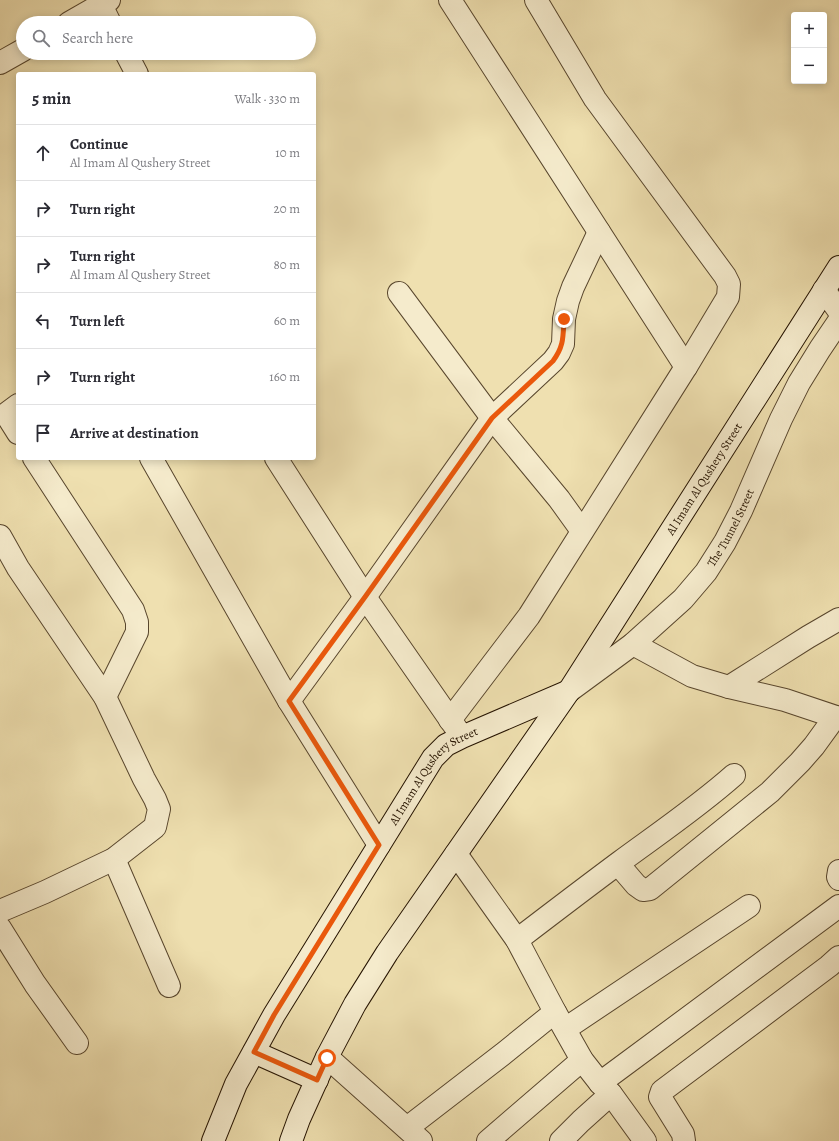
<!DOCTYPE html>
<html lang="en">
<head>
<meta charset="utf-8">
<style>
  :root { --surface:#fff; --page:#f7f7f7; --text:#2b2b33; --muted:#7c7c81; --line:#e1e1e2 }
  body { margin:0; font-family:Alegreya,serif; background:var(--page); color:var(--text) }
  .controls { position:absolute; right:12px; top:12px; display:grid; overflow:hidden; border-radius:4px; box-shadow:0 2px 10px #0003 }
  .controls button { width:36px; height:36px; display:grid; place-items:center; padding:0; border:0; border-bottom:1px solid var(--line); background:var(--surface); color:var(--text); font:20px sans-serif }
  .stop { position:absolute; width:12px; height:12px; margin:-9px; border:3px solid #ea580c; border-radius:50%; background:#fff }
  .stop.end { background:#ea580c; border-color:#fff; box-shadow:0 1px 4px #0008 }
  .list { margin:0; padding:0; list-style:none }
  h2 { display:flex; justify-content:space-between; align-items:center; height:52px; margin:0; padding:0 16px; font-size:17px }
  h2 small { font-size:13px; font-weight:400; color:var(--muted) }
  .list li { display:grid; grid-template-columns:26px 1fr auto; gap:12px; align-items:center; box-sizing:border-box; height:56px; padding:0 16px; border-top:1px solid var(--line) }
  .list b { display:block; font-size:15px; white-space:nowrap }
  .list p { margin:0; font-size:13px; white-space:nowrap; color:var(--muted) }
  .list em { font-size:13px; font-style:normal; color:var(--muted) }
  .icon { flex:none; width:22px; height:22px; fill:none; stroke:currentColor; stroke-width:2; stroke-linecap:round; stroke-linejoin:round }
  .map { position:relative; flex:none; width:839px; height:1141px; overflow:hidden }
  .search { position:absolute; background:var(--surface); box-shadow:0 2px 10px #0003; left:16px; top:16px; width:300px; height:44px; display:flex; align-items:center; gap:10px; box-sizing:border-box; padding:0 14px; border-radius:22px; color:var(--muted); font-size:15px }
  .panel { position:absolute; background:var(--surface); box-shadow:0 2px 10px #0003; left:16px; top:72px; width:300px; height:388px; border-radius:4px }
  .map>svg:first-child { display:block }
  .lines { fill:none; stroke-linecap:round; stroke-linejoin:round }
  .street-casing { stroke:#58462d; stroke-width:24 }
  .secondary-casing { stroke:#251301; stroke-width:24 }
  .street { stroke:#f5ebcc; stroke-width:22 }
  .secondary { stroke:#f5ebcc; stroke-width:22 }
  .route { stroke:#ea580c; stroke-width:5 }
  .labels { text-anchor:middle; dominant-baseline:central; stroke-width:3.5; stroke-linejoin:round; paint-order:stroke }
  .street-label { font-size:12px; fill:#251301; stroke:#f5ebcc }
</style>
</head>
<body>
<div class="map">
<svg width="839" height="1141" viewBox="0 0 839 1141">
  <rect width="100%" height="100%" fill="#efe0b0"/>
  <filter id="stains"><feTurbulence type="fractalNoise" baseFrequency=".005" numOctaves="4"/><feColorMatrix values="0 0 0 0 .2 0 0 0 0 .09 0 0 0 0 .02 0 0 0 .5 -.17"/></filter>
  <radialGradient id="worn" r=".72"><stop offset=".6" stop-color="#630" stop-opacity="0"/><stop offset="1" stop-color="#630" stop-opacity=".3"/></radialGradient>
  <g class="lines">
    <defs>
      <g id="street">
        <path d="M450,0L686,367"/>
        <path d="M101,5L110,23"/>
        <path d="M69,23L109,0"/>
        <path d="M126,53L137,74"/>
        <path d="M0,63L23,50"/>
        <path d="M824,290L839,311"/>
        <path d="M399,293L492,418L559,499L582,531"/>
        <path d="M18,405L6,414L18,433"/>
        <path d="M34,458L133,610L137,622V632L105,697"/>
        <path d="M151,458L289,701L379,845"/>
        <path d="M276,458L365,597L458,731"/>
        <path d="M0,536L18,568L105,697L144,779L155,799L159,809L155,827L114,859L45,892L0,911"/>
        <path d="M633,644L692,676L729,687L785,700L839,718"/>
        <path d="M729,687L808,637L839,619"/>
        <path id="s1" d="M569,691L633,644L683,599L706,572L725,542L741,511L781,419L799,383L820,349L839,321"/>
        <path d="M289,701L365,597L492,418L553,361L559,353L563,344L564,319L568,301L573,287L599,232"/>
        <path d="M450,720L529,616L686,367L728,297L729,284L725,276L595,99L536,0"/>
        <path d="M456,854L517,940L555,1012L582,1060L600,1083L611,1094L645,1141"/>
        <path d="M114,859L169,986"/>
        <path d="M618,864L636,885L643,890L650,889L655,885L770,792L800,762L814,746L835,717"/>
        <path d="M839,871L838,877L839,879"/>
        <path d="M0,928L35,984L77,1043"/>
        <path d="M517,940C551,914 585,888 620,862C658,834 698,807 734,775"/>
        <path d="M565,1029L749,906"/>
        <path d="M327,1057L421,1141"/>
        <path d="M600,1083L839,906"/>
        <path d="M407,1128L503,1054L555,1012"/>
        <path d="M488,1141L582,1060"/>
        <path d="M561,1141L581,1121L611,1094"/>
        <path d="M684,1141L683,1134L660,1097L662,1091L829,966L839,957"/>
      </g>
      <g id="secondary">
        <path d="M254,1052L317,1080"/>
        <path id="s2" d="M213,1141L236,1084L274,1015L433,758L446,745L462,737L569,691"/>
        <path id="s3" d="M291,1141L299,1119L327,1057L355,1004L387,953L569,691L839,267"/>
      </g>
    </defs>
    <use href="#street" class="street-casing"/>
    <use href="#secondary" class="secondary-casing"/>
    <use href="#street" class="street"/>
    <use href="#secondary" class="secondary"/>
  </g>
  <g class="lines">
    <path class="route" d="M327,1058L317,1080L254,1052L274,1015L379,845L289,701L365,597L492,418L553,361C564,346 563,337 564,319"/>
  </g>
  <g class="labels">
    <g class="street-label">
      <text stroke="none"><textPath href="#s3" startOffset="782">Al Imam Al Qushery Street</textPath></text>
      <text stroke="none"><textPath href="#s1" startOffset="233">The Tunnel Street</textPath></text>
      <text stroke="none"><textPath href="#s2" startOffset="430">Al Imam Al Qushery Street</textPath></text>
    </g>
  </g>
  <rect width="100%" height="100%" filter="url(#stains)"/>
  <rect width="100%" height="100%" fill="url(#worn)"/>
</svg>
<div class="controls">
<button>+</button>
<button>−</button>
</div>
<div class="stop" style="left:327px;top:1058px"></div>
<div class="stop end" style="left:564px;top:319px"></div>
<div class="search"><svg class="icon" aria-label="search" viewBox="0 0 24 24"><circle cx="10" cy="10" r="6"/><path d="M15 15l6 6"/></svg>Search here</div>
<section class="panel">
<h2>5 min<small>Walk · 330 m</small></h2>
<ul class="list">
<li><svg class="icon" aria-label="ahead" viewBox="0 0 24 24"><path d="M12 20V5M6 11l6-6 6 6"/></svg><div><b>Continue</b><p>Al Imam Al Qushery Street</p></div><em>10 m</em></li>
<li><svg class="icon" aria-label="right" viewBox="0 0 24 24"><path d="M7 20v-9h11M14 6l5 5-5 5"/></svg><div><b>Turn right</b></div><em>20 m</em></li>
<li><svg class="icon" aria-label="right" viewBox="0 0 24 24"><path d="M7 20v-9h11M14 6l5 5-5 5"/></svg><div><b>Turn right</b><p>Al Imam Al Qushery Street</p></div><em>80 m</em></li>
<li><svg class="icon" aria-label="left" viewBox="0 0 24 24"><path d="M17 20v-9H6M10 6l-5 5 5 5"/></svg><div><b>Turn left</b></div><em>60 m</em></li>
<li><svg class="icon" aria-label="right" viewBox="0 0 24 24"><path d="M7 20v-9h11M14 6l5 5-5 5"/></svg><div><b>Turn right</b></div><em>160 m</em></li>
<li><svg class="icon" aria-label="arrive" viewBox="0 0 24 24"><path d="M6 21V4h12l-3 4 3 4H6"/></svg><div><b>Arrive at destination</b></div></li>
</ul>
</section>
</div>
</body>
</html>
